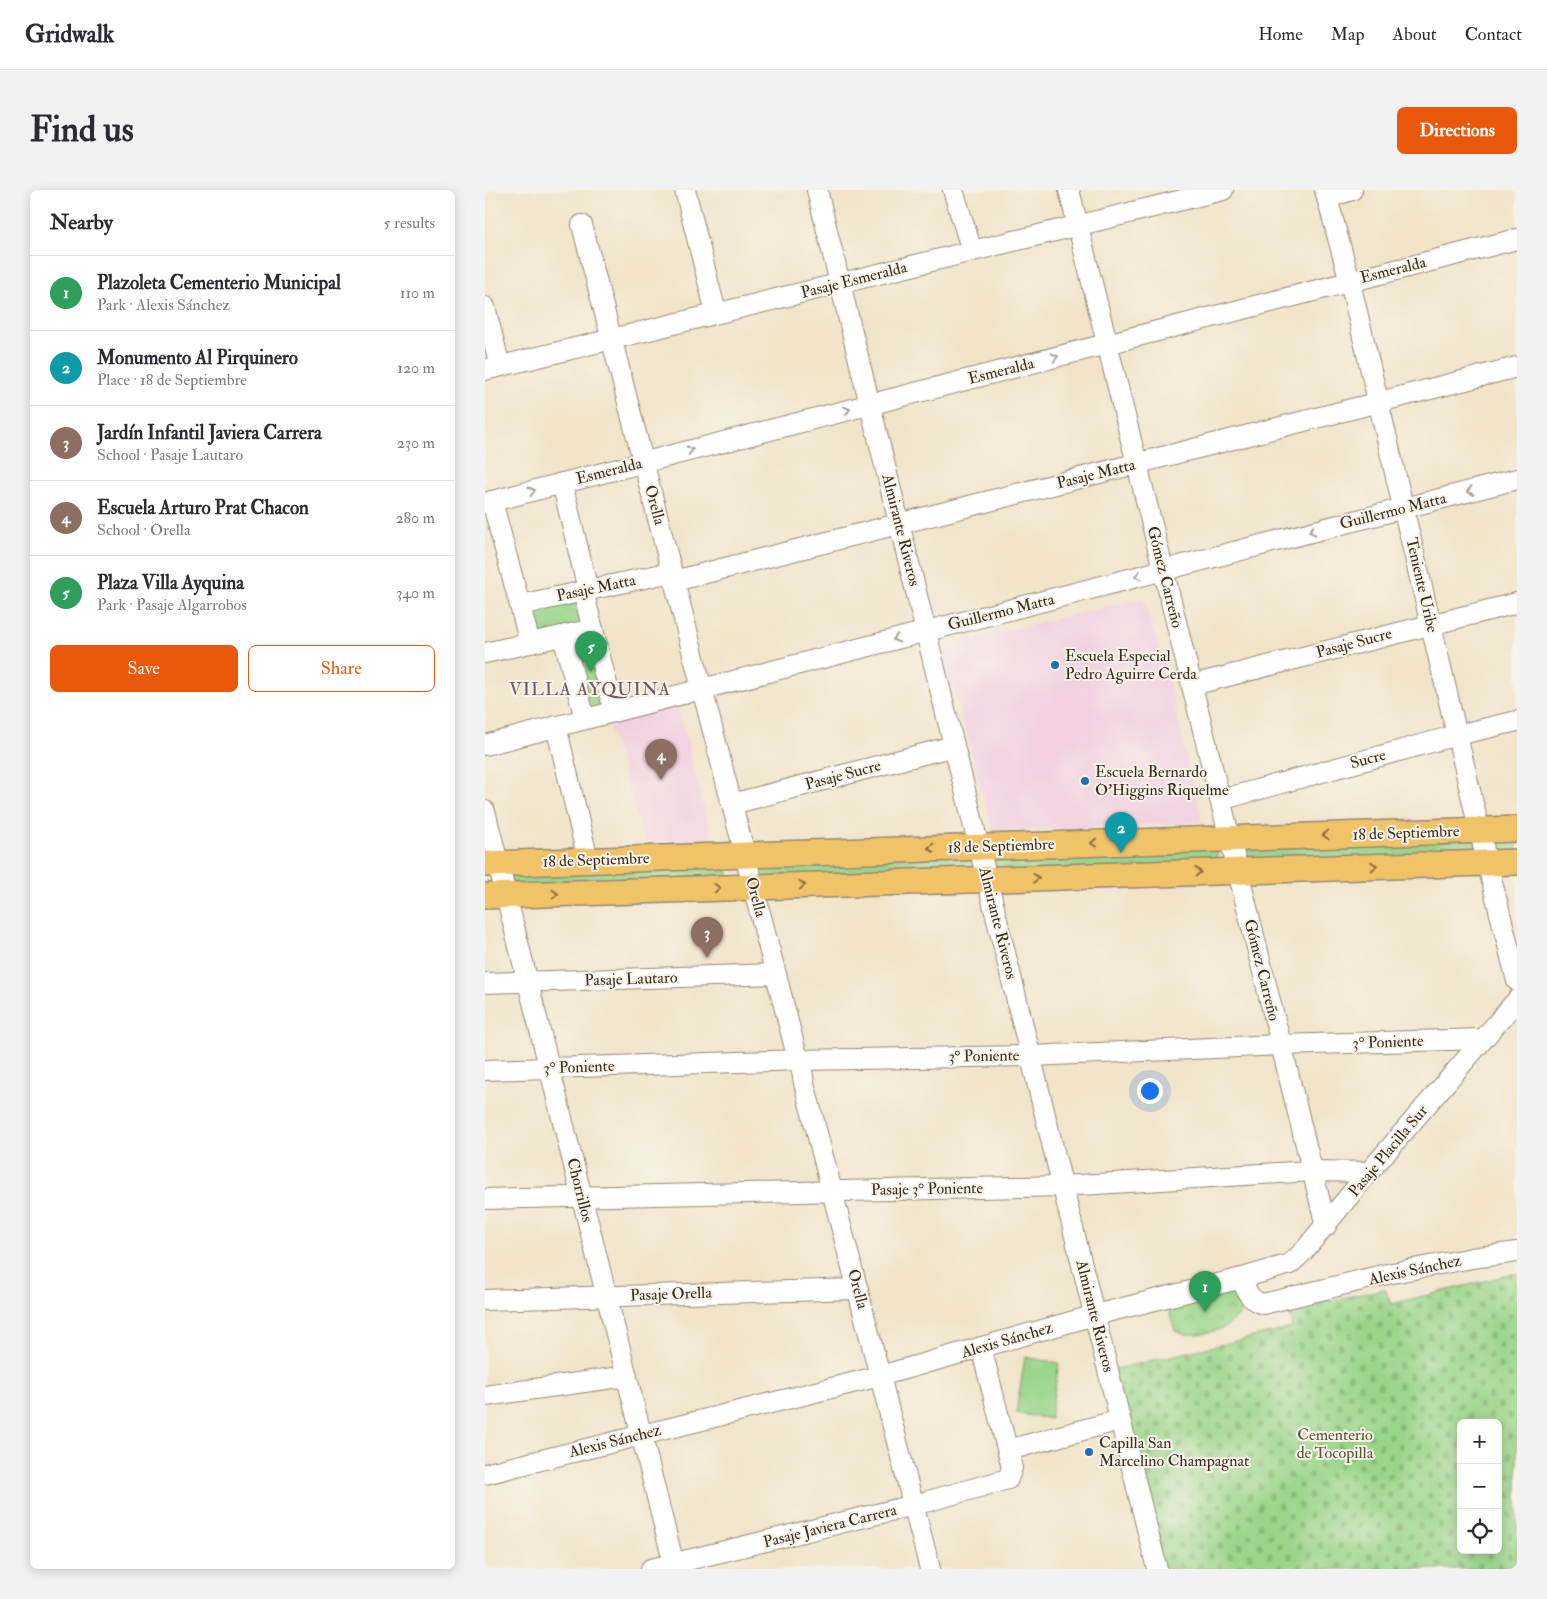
<!DOCTYPE html>
<html lang="en">
<head>
<meta charset="utf-8">
<style>
  :root { --surface:#fff; --page:#f2f2f3; --text:#2b2b33; --muted:#7c7c81; --line:#e1e1e2; --accent:#ea580c }
  body { margin:0; font-family:"IM FELL Double Pica",serif; background:var(--page); color:var(--text) }
  .controls { position:absolute; right:15px; bottom:15px; display:grid; overflow:hidden; border-radius:8px; box-shadow:0 2px 12px #0003 }
  .controls button { width:45px; height:45px; display:grid; place-items:center; padding:0; border:0; border-bottom:1px solid var(--line); background:var(--surface); color:var(--text); font:25px sans-serif }
  .you { position:absolute; left:664px; top:900px; width:18px; height:18px; margin:-12px; border:4px solid #fff; border-radius:50%; background:#1a73e8; box-shadow:0 0 0 8px #1a73e833 }
  .badge { display:grid; place-items:center; width:32px; height:32px; border-radius:50%; background:var(--accent); color:#fff; font-size:16px; font-weight:700 }
  .pin { position:absolute; translate:-50% -41px; filter:drop-shadow(0 1px 2px #0008) }
  .pin::after { content:''; position:absolute; top:26px; width:18px; height:15px; background:inherit; clip-path:polygon(0 0,100% 0,50% 100%) }
  .list { margin:0; padding:0; list-style:none }
  h2 { display:flex; justify-content:space-between; align-items:center; height:65px; margin:0; padding:0 20px; font-size:21px }
  h2 small { font-size:16px; font-weight:400; color:var(--muted) }
  .list li { display:grid; grid-template-columns:32px 1fr auto; gap:15px; align-items:center; box-sizing:border-box; height:75px; padding:0 20px; border-top:1px solid var(--line) }
  .list b { display:block; font-size:19px; white-space:nowrap }
  .list p { margin:0; font-size:16px; white-space:nowrap; color:var(--muted) }
  .list em { font-size:16px; font-style:normal; color:var(--muted) }
  .actions { display:flex; gap:10px; padding:15px 20px }
  .actions a { flex:1; padding:11px 0; border:1px solid var(--accent); border-radius:8px; text-align:center; font-size:18px; color:var(--accent) }
  .actions .main { background:var(--accent); color:#fff }
  .icon { flex:none; width:28px; height:28px; fill:none; stroke:currentColor; stroke-width:2; stroke-linecap:round; stroke-linejoin:round }
  .map { position:relative; flex:none; width:1032px; height:1379px; overflow:hidden; border-radius:8px }
  header { display:flex; align-items:center; gap:30px; box-sizing:border-box; height:70px; padding:0 25px; background:var(--surface); border-bottom:1px solid var(--line) }
  header strong { font-size:24px }
  nav { display:flex; gap:28px; margin-inline-start:auto; font-size:18px }
  .intro { display:flex; align-items:center; justify-content:space-between; box-sizing:border-box; height:120px; padding:0 30px }
  h1 { margin:0; font-size:35px }
  .button { padding:12px 22px; border-radius:8px; background:var(--accent); color:#fff; font-size:18px; font-weight:700 }
  main { display:flex; gap:30px; padding:0 30px }
  aside { flex:1; background:var(--surface); border-radius:8px; box-shadow:0 2px 12px #0003 }
  .map>svg:first-child { display:block }
  .built { fill:#f2cfe1 }
  .grass { fill:#9ad589; stroke:#6a8054 }
  .cemetery { fill:url(#cemetery-stones); stroke:#6a8054; fill-rule:evenodd }
  .park { fill:url(#park-crowns); stroke:#6a8054 }
  .lines { fill:none; stroke-linecap:round; stroke-linejoin:round }
  .minor-casing { stroke:#968774; stroke-width:22 }
  .major-casing { stroke:#968774; stroke-width:28 }
  .minor { stroke:#fff; stroke-width:20 }
  .major { stroke:#f1c369; stroke-width:25 }
  .oneway { stroke:#a79f9a }
  .oneway2 { stroke:#8d6f40 }
  .poi-dot { fill:#1f6fb2; stroke:#f7f3e8; stroke-width:2 }
  .labels { text-anchor:middle; dominant-baseline:central; stroke-width:4; stroke-linejoin:round; paint-order:stroke }
  .street-label { font-size:16px; fill:#3b2a1e; stroke:#f7f3e8 }
  .poi-label { font-size:16px; fill:#3b2a1e; stroke:#f7f3e8; text-anchor:start }
  .park-label { font-size:16px; fill:#535539; stroke:#f7f3e8 }
  .neighbourhood-label { font-size:18px; letter-spacing:1px; fill:#745964; stroke:#f7f3e8 }
</style>
</head>
<body>
<header>
<strong>Gridwalk</strong>
<nav><a>Home</a><a>Map</a><a>About</a><a>Contact</a></nav>
</header>
<div class="intro"><h1>Find us</h1><a class="button">Directions</a></div>
<main>
<aside>
<h2>Nearby<small>5 results</small></h2>
<ul class="list">
<li><span class="badge" style="background:#2e9e5b">1</span><div><b>Plazoleta Cementerio Municipal</b><p>Park · Alexis Sánchez</p></div><em>110 m</em></li>
<li><span class="badge" style="background:#0f9aa8">2</span><div><b>Monumento Al Pirquinero</b><p>Place · 18 de Septiembre</p></div><em>120 m</em></li>
<li><span class="badge" style="background:#8d6e63">3</span><div><b>Jardín Infantil Javiera Carrera</b><p>School · Pasaje Lautaro</p></div><em>230 m</em></li>
<li><span class="badge" style="background:#8d6e63">4</span><div><b>Escuela Arturo Prat Chacon</b><p>School · Orella</p></div><em>280 m</em></li>
<li><span class="badge" style="background:#2e9e5b">5</span><div><b>Plaza Villa Ayquina</b><p>Park · Pasaje Algarrobos</p></div><em>340 m</em></li>
</ul>
<div class="actions"><a class="main">Save</a><a>Share</a></div>
</aside>
<div class="map">
<svg width="1032" height="1379" viewBox="0 0 1032 1379">
  <defs>
    <pattern id="cemetery-stones" width="16" height="16" patternUnits="userSpaceOnUse" patternTransform="scale(1.25)"><rect width="16" height="16" fill="#9ad589"/><path d="M2 7V4a2 2 0 0 1 4 0v3zM10 15v-3a2 2 0 0 1 4 0v3z" fill="#86b776"/></pattern>
    <pattern id="park-crowns" width="20" height="18" patternUnits="userSpaceOnUse" patternTransform="scale(1.25)"><rect width="20" height="18" fill="#9ad589"/><path d="M2 6a3 3 0 1 1 6 0M12 15a3 3 0 1 1 6 0" fill="none" stroke="#86b776"/></pattern>
  </defs>
  <rect width="100%" height="100%" fill="#f7f3e8"/>
  <filter id="ink" filterUnits="userSpaceOnUse"><feTurbulence type="fractalNoise" baseFrequency=".02" numOctaves="2"/><feDisplacementMap in="SourceGraphic" scale="10" xChannelSelector="R" yChannelSelector="G"/><feConvolveMatrix kernelMatrix="1 2 1 2 8 2 1 2 1" color-interpolation-filters="sRGB"/></filter>
  <filter id="wash" filterUnits="userSpaceOnUse"><feTurbulence type="fractalNoise" baseFrequency=".0096" numOctaves="4" result="noise"/><feDisplacementMap in="SourceGraphic" scale="20" xChannelSelector="R" yChannelSelector="G"/><feGaussianBlur stdDeviation="1.12" result="paint"/><feColorMatrix in="noise" values="0 0 0 0 0 0 0 0 0 0 0 0 0 0 0 0 0 1.4 0 .05"/><feComposite in="paint" operator="in"/></filter>
  <g filter="url(#wash)">
    <rect width="100%" height="100%" fill="#f1e4c9"/>
    <g class="built">
      <path d="M658,408L685,495L717,632L508,641L457,456Z"/>
      <path d="M193,515L227,649L159,652L123,531Z"/>
    </g>
    <g class="grass">
      <path d="M97,409L103,435L49,447L43,421Z"/>
      <path d="M1032,647V663L1010,664L1008,648Z"/>
      <path d="M990,649L994,665L760,674L758,658Z"/>
      <path d="M731,655L733,674L512,683L507,663Z"/>
      <path d="M494,665L498,683L275,688L272,672Z"/>
      <path d="M240,674L245,691L28,697L24,680Z"/>
      <path d="M540,1167L574,1173L565,1229L531,1223Z"/>
    </g>
    <path class="cemetery" d="M1032,1083V1379H678L626,1180L807,1138L804,1119L900,1099L906,1114ZM976,1233H1013V1360H976Z"/>
    <g class="park">
      <path d="M105,447L125,512L106,521L88,452Z"/>
      <path d="M760,1100L765,1111C758,1120 750,1132 740,1137C728,1143 702,1148 690,1141L684,1120Z"/>
    </g>
  </g>
  <g filter="url(#ink)">
    <g class="lines">
      <defs>
        <g id="minor">
          <path d="M200,0L231,123"/>
          <path d="M332,0L672,1379"/>
          <path d="M468,0L487,61"/>
          <path d="M584,0L841,1036"/>
          <path d="M840,0L865,92L1000,664L1032,791"/>
          <path d="M842,8L867,0"/>
          <path d="M97,35L311,862L315,870L319,893L445,1379"/>
          <path d="M0,117L15,176"/>
          <path d="M0,180L738,0"/>
          <path d="M77,293L103,400"/>
          <path d="M7,311L45,453"/>
          <path d="M0,313L1032,49"/>
          <path d="M189,391L1032,177"/>
          <path d="M98,401L129,521"/>
          <path d="M35,415L187,382"/>
          <path d="M78,446L100,529"/>
          <path d="M0,463L108,439"/>
          <path d="M707,495L1032,413"/>
          <path d="M71,536L103,670"/>
          <path d="M0,555L1032,289"/>
          <path d="M735,610L972,545L1032,531"/>
          <path d="M247,614L469,556"/>
          <path d="M0,621L190,1379"/>
          <path d="M0,793L291,784"/>
          <path d="M0,880L315,870L546,866L796,855L997,849"/>
          <path d="M0,1009L578,996L827,981L884,982"/>
          <path d="M757,1088C761,1101 764,1110 778,1114L902,1084L987,1068L1032,1062"/>
          <path d="M0,1110L373,1099"/>
          <path d="M0,1206L142,1186"/>
          <path d="M523,1260L635,1230"/>
          <path d="M0,1284L395,1186L610,1125L757,1088L805,1074L818,1062L884,982L1032,810"/>
          <path d="M166,1379L429,1315L523,1289L527,1278L496,1157"/>
        </g>
        <g id="major">
          <path d="M0,674L1032,639"/>
          <path d="M0,706L1032,672"/>
        </g>
      </defs>
      <use href="#minor" class="minor-casing"/>
      <use href="#major" class="major-casing"/>
      <use href="#minor" class="minor"/>
      <use href="#major" class="major"/>
    </g>
    <defs><path id="oneway-chevron" d="M-2-3.5L2.5 0L-2 3.5" fill="none" stroke-width="1.6" stroke-linecap="round" stroke-linejoin="round" transform="scale(1.25)"/></defs>
    <g class="oneway">
      <use href="#oneway-chevron" transform="translate(570 167) rotate(-14)"/>
      <use href="#oneway-chevron" transform="translate(362 220) rotate(-14)"/>
      <use href="#oneway-chevron" transform="translate(205 260) rotate(-14)"/>
      <use href="#oneway-chevron" transform="translate(47 301) rotate(-14)"/>
      <use href="#oneway-chevron" transform="translate(985 301) rotate(166)"/>
      <use href="#oneway-chevron" transform="translate(827 341) rotate(166)"/>
      <use href="#oneway-chevron" transform="translate(653 386) rotate(166)"/>
      <use href="#oneway-chevron" transform="translate(411 449) rotate(166)"/>
    </g>
    <g class="oneway2">
      <use href="#oneway-chevron" transform="translate(841 645) rotate(178)"/>
      <use href="#oneway-chevron" transform="translate(609 653) rotate(178)"/>
      <use href="#oneway-chevron" transform="translate(446 658) rotate(178)"/>
      <use href="#oneway-chevron" transform="translate(889 676) rotate(-2)"/>
      <use href="#oneway-chevron" transform="translate(713 682) rotate(-2)"/>
      <use href="#oneway-chevron" transform="translate(551 688) rotate(-2)"/>
      <use href="#oneway-chevron" transform="translate(317 695) rotate(-2)"/>
      <use href="#oneway-chevron" transform="translate(232 698) rotate(-2)"/>
      <use href="#oneway-chevron" transform="translate(70 704) rotate(-2)"/>
    </g>
  </g>
  <g class="poi-dot">
    <circle cx="570" cy="475" r="5"/>
    <circle cx="600" cy="591" r="5"/>
    <circle cx="604" cy="1262" r="5"/>
  </g>
  <g class="labels">
    <g class="street-label">
      <text transform="translate(908 80) rotate(-14)">Esmeralda</text>
      <text transform="translate(369 90) rotate(-14)">Pasaje Esmeralda</text>
      <text transform="translate(516 181) rotate(-14)">Esmeralda</text>
      <text transform="translate(124 281) rotate(-14)">Esmeralda</text>
      <text transform="translate(611 284) rotate(-14)">Pasaje Matta</text>
      <text transform="translate(170 315) rotate(75)">Orella</text>
      <text transform="translate(908 321) rotate(-14)">Guillermo Matta</text>
      <text transform="translate(416 340) rotate(76)">Almirante Riveros</text>
      <text transform="translate(680 387) rotate(76)">Gómez Carreño</text>
      <text transform="translate(937 395) rotate(77)">Teniente Uribe</text>
      <text transform="translate(111 398) rotate(-12)">Pasaje Matta</text>
      <text transform="translate(516 422) rotate(-14)">Guillermo Matta</text>
      <text transform="translate(869 453) rotate(-15)">Pasaje Sucre</text>
      <text transform="translate(883 569) rotate(-15)">Sucre</text>
      <text transform="translate(358 585) rotate(-15)">Pasaje Sucre</text>
      <text transform="translate(921 643) rotate(-2)">18 de Septiembre</text>
      <text transform="translate(516 656) rotate(-2)">18 de Septiembre</text>
      <text transform="translate(111 670) rotate(-2)">18 de Septiembre</text>
      <text transform="translate(271 707) rotate(75)">Orella</text>
      <text transform="translate(513 733) rotate(76)">Almirante Riveros</text>
      <text transform="translate(777 780) rotate(76)">Gómez Carreño</text>
      <text transform="translate(146 789) rotate(-2)">Pasaje Lautaro</text>
      <text transform="translate(903 852) rotate(-2)">3° Poniente</text>
      <text transform="translate(499 866) rotate(-1)">3° Poniente</text>
      <text transform="translate(94 877) rotate(-2)">3° Poniente</text>
      <text transform="translate(903 961) rotate(-50)">Pasaje Placilla Sur</text>
      <text transform="translate(442 999) rotate(-1)">Pasaje 3° Poniente</text>
      <text transform="translate(95 1000) rotate(76)">Chorrillos</text>
      <text transform="translate(930 1080) rotate(-12)">Alexis Sánchez</text>
      <text transform="translate(373 1099) rotate(75)">Orella</text>
      <text transform="translate(186 1104) rotate(-2)">Pasaje Orella</text>
      <text transform="translate(610 1126) rotate(76)">Almirante Riveros</text>
      <text transform="translate(522 1150) rotate(-16)">Alexis Sánchez</text>
      <text transform="translate(130 1251) rotate(-14)">Alexis Sánchez</text>
      <text transform="translate(345 1336) rotate(-14)">Pasaje Javiera Carrera</text>
    </g>
    <g class="poi-label">
      <text x="580" y="466">Escuela Especial<tspan x="580" dy="18">Pedro Aguirre Cerda</tspan></text>
      <text x="610" y="582">Escuela Bernardo<tspan x="610" dy="18">O'Higgins Riquelme</tspan></text>
      <text x="614" y="1253">Capilla San<tspan x="614" dy="18">Marcelino Champagnat</tspan></text>
    </g>
    <g class="park-label">
      <text x="850" y="1245">Cementerio<tspan x="850" dy="18">de Tocopilla</tspan></text>
    </g>
    <g class="neighbourhood-label">
      <text x="105" y="499">VILLA AYQUINA</text>
    </g>
  </g>
</svg>
<div class="controls">
<button>+</button>
<button>−</button>
<button><svg class="icon" aria-label="locate" viewBox="0 0 24 24"><circle cx="12" cy="12" r="6"/><path d="M12 2v4M12 18v4M2 12h4M18 12h4"/></svg></button>
</div>
<div class="you"></div>
<div class="pin badge" style="left:720px;top:1122px;background:#2e9e5b">1</div>
<div class="pin badge" style="left:636px;top:663px;background:#0f9aa8">2</div>
<div class="pin badge" style="left:222px;top:768px;background:#8d6e63">3</div>
<div class="pin badge" style="left:176px;top:590px;background:#8d6e63">4</div>
<div class="pin badge" style="left:106px;top:482px;background:#2e9e5b">5</div>
</div>
</main>
</body>
</html>
